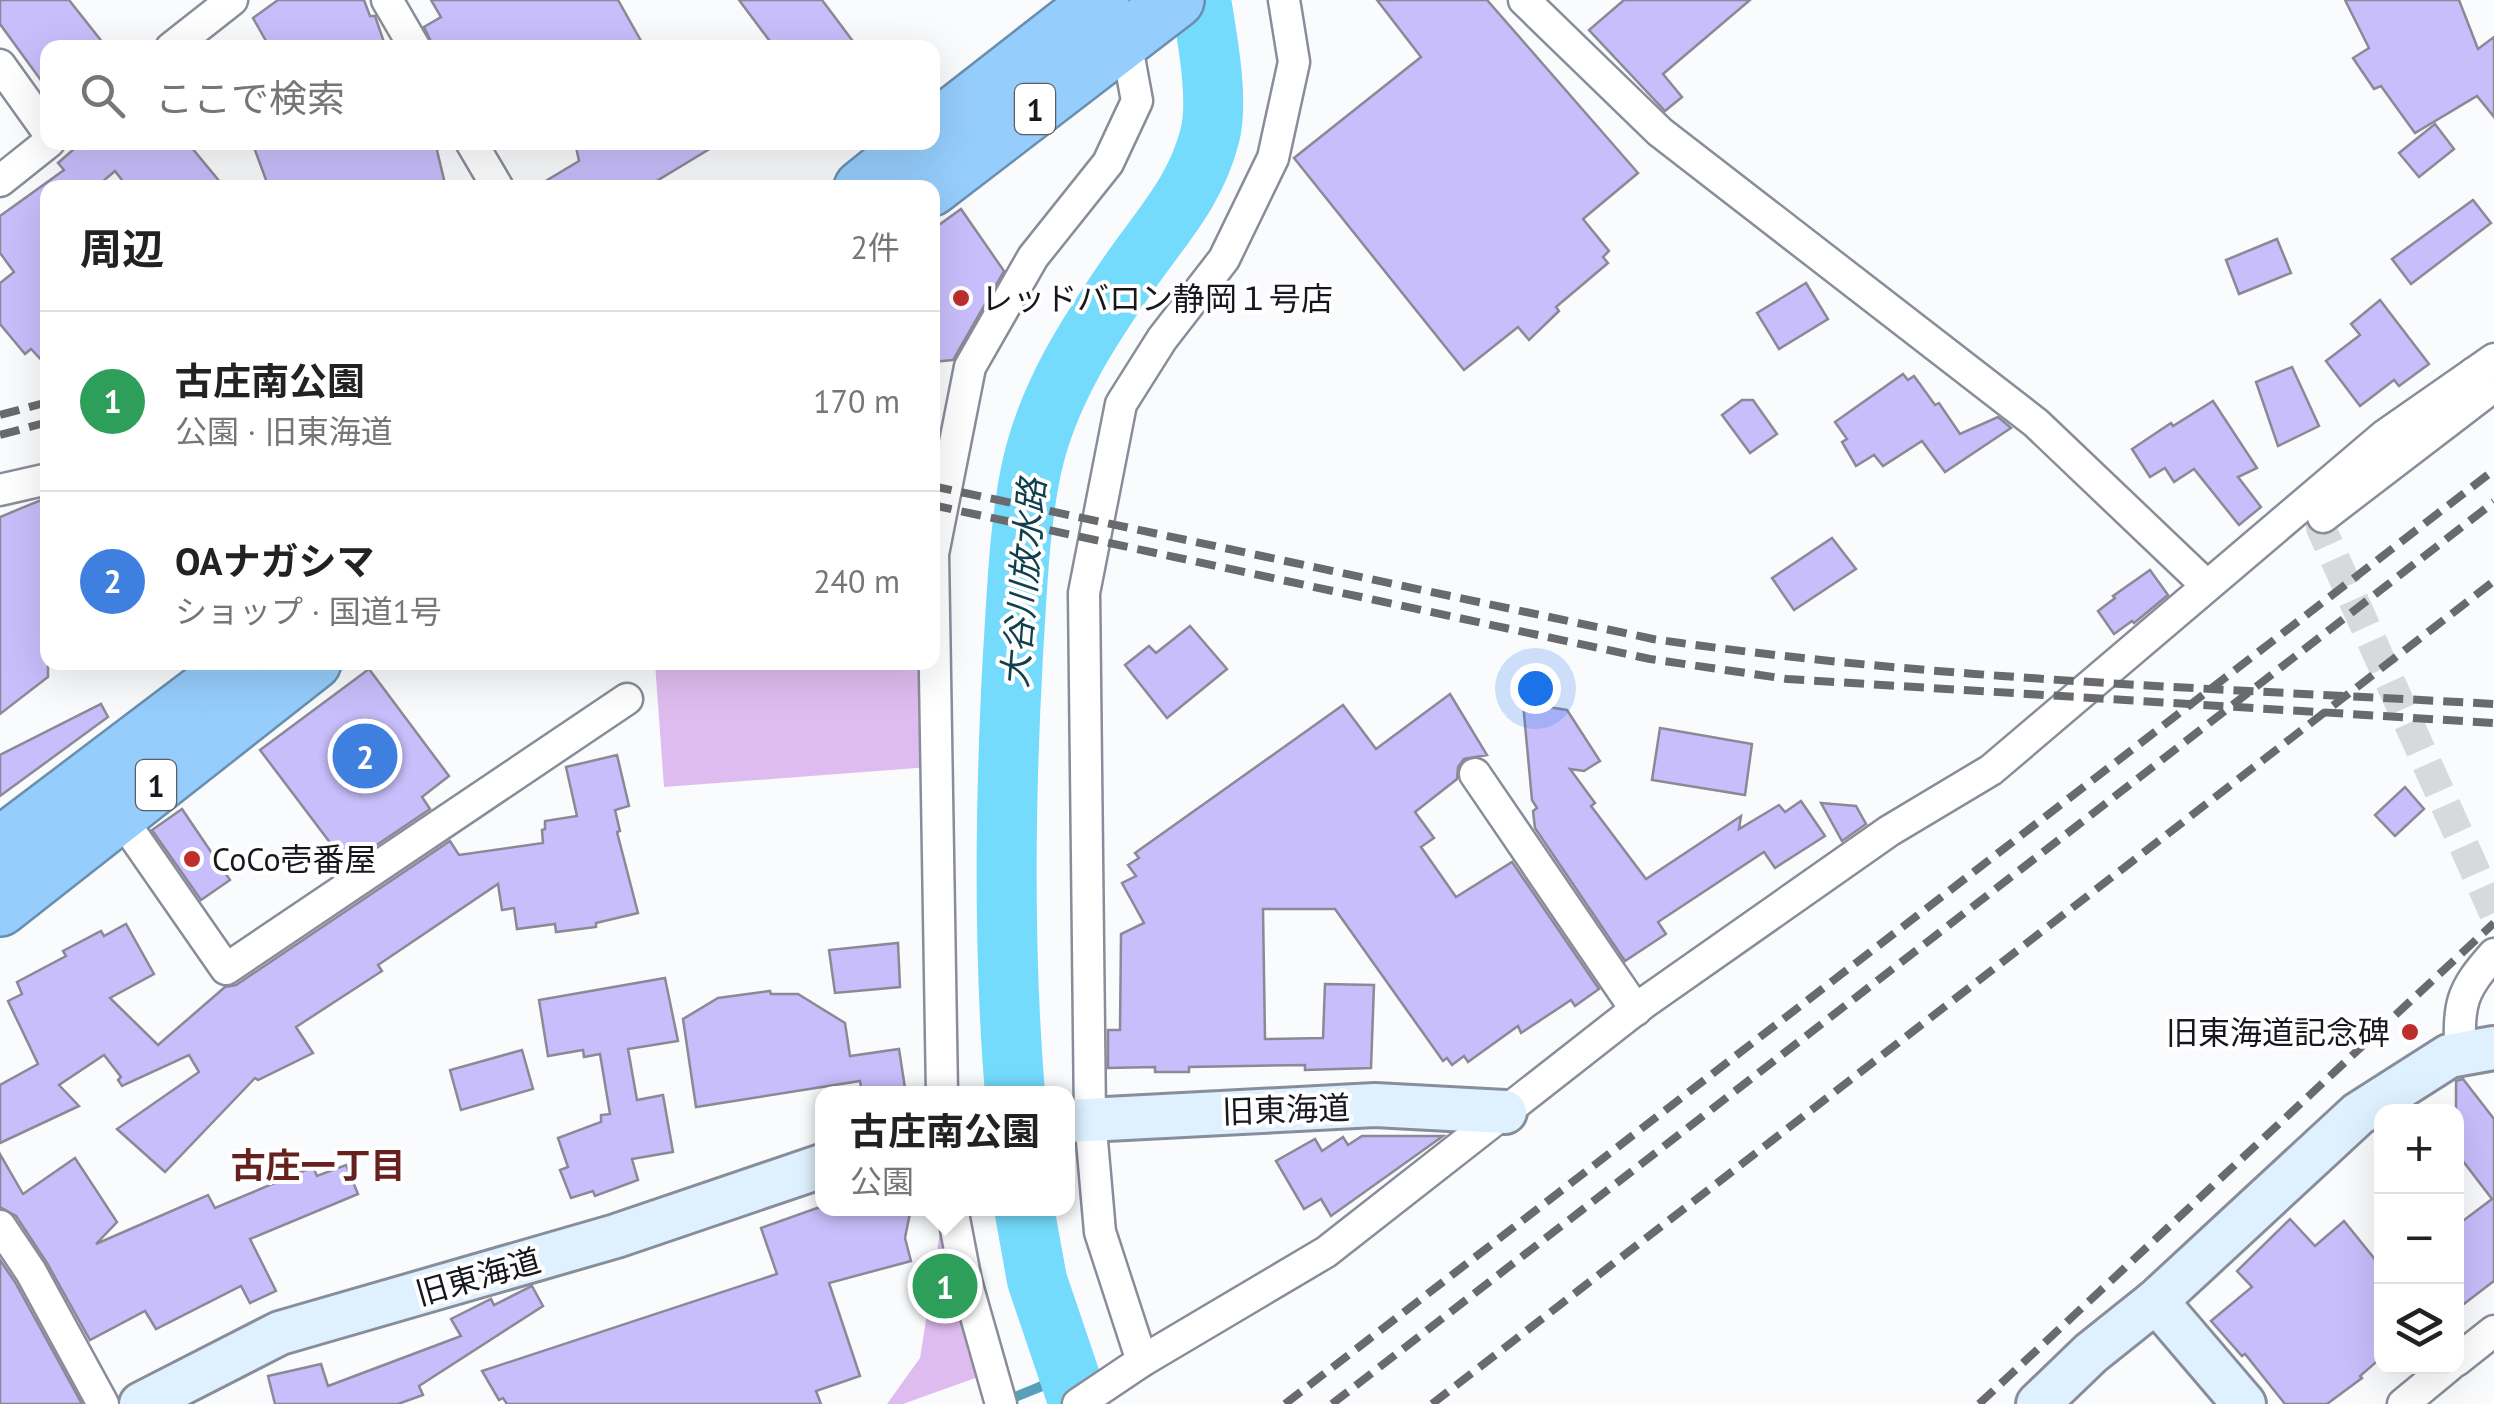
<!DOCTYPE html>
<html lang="ja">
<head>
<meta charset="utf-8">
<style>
  :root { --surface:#fff; --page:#f2f2f2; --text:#222; --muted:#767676; --line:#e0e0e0; --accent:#d93025 }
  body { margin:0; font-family:"PT Sans","Noto Sans JP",sans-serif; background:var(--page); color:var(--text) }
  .controls { position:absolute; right:30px; bottom:30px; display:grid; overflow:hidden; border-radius:20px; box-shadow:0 10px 40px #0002 }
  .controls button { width:90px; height:90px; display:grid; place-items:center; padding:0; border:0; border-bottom:2px solid var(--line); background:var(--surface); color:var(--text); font:50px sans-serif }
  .you { position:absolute; left:1535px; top:688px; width:35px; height:35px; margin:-25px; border:8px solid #fff; border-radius:50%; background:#1a73e8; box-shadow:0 0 0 15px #1a73e833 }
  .badge { display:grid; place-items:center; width:65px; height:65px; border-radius:50%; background:var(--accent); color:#fff; font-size:32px; font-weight:700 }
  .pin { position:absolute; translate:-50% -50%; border:5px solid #fff; box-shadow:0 2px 10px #0006 }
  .popup { position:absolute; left:815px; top:1086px; width:260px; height:130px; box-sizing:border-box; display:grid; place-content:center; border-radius:20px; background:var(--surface); filter:drop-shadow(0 2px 8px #0005); font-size:32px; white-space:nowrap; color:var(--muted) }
  .popup b { font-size:38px; color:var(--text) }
  .popup::after { content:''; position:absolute; left:50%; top:100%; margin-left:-20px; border:20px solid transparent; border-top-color:var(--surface) }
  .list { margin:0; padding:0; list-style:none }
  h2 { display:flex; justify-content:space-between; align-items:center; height:130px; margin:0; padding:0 40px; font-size:42px }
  h2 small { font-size:32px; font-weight:400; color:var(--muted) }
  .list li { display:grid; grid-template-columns:65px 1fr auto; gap:30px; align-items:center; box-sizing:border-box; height:180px; padding:0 40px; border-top:2px solid var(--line) }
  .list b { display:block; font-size:38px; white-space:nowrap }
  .list p { margin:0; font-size:32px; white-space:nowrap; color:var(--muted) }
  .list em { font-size:32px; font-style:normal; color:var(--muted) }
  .icon { flex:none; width:55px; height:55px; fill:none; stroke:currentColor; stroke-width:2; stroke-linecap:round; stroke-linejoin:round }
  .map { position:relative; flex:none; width:2494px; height:1404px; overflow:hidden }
  .search { position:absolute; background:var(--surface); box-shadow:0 10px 40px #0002; left:40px; top:40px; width:900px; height:110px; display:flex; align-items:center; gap:25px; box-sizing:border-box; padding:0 35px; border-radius:20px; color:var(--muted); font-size:38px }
  .panel { position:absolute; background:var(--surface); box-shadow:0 10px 40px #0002; left:40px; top:180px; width:900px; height:490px; border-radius:20px }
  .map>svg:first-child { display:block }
  .green { fill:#dfbcef }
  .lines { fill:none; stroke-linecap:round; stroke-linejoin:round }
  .stream { stroke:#58a0b9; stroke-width:10 }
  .river { stroke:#74dbfc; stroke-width:60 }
  .building { fill:#c8befb; stroke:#8b8996; stroke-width:2.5 }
  .street-tunnel { stroke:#d8d9db; stroke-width:30; stroke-dasharray:30 15; stroke-linecap:butt }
  .street-casing { stroke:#888d9a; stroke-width:35 }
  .secondary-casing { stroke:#888d9a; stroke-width:48 }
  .highway-casing { stroke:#698eae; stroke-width:60 }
  .street { stroke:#fff; stroke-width:30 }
  .secondary { stroke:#dff0fe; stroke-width:42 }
  .highway { stroke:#95cdfc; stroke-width:55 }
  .rail { stroke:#696a6e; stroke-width:8; stroke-dasharray:20 10; stroke-linecap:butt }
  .poi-dot { fill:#bd2e2e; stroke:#fff; stroke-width:4 }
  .labels { text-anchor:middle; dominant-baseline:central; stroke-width:8; stroke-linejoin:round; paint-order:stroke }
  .shield { fill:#fff; stroke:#5c5d61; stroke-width:2.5 }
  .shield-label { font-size:30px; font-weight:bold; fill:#16181d }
  .poi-label { font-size:32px; fill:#16181d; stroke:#fff; text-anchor:start }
  .street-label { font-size:32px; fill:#16181d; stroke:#fff }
  .water-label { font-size:35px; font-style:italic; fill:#103f4d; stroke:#fff }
  .neighbourhood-label { font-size:35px; font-weight:bold; fill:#66211e; stroke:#fff }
</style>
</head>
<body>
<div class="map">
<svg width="2494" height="1404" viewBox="0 0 2494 1404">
  <rect width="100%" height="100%" fill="#fafbfd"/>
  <g class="green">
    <path d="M655,663H922L930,767L664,787Z"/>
    <path d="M943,1213L978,1377L903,1404H887L920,1358Z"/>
  </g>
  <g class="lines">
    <path class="stream" d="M1003,1402L1069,1375"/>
    <g class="river">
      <path d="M1015,1094C1003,948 1005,800 1013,654C1017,594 1019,525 1032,466C1048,394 1089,331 1130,272C1162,226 1196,191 1210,135C1219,99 1207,37 1201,0"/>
      <path d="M1024,1208L1037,1280L1079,1404"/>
    </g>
  </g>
  <g class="building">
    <path d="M0,0H69L107,48H48V90L0,24Z"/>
    <path d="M278,0H364L370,16H375L386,48H270L253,18Z"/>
    <path d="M431,0H618L645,48H434L424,27L441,17Z"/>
    <path d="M739,0H822L858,48H775Z"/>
    <path d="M1377,0H1487L1638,173L1583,219L1609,251L1603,257L1608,263L1556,307L1559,311L1529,340L1518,327L1464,370L1294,158L1421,57Z"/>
    <path d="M1624,0H1750L1663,74L1682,97L1665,111L1589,30Z"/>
    <path d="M2345,0H2459L2478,49L2494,37V117L2477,96L2415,133L2381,86L2374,89L2353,58L2369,48Z"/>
    <path d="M2435,124L2454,149L2419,177L2399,153Z"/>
    <path d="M82,142H187L225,188H128L115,171L95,188H48V367L31,349L25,354L0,324V283L14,272L0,253V216L64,170L58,163Z"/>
    <path d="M252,142H435L446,188H269Z"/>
    <path d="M575,142H721L645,188H534L579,161Z"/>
    <path d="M2473,200L2491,223L2411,284L2392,259Z"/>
    <path d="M961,209L1004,271L953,360L932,362V230Z"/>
    <path d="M2277,239L2291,273L2239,294L2226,260Z"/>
    <path d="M1806,283L1828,319L1779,349L1757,313Z"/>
    <path d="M2380,300L2429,364L2399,386L2394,380L2360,406L2326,361L2360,335L2351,324Z"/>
    <path d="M2292,367L2319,426L2278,446L2256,382Z"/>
    <path d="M1903,374L1908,380L1914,376L1935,405L1939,403L1960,434L1998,417L2011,428L1945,472L1922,441L1883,466L1874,455L1856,466L1842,442L1847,439L1835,422Z"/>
    <path d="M1742,400H1753L1777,434L1750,453L1722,415Z"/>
    <path d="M2213,401L2257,468L2238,477L2261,507L2239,525L2194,469L2174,482L2165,468L2150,477L2132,449L2171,423L2173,426Z"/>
    <path d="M41,500L48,516V677L0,714V517Z"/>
    <path d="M1832,538L1856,569L1794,610L1772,578Z"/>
    <path d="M2150,570L2168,595L2134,623L2132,621L2114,634L2098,611L2115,598L2113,596Z"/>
    <path d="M1190,626L1227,669L1167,718L1125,665L1149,646L1156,653Z"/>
    <path d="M369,669L449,776L422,797L430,809L347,865L260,750Z"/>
    <path d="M1450,694L1487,755L1464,759L1458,767L1457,779L1415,812L1434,838L1421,847L1456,897L1512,862L1599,989L1575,1006L1571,1000L1521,1033L1518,1026L1468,1062L1464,1056L1452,1065L1447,1058L1443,1061L1335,909H1263L1265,1039L1323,1038L1325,984L1374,985L1371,1068L1305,1070V1065L1189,1067V1072H1155V1067L1108,1068V1030H1120L1121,934L1144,923L1122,883L1136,876L1128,865L1139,858L1135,853L1343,705L1376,749Z"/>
    <path d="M1523,703L1567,710L1600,761L1584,771L1570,769L1595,803L1591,806L1646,879L1741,816L1739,829L1779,805L1785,812L1801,801L1825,836L1775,868L1764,852L1658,922L1666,934L1625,961L1535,828L1533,811L1537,808L1532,800Z"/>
    <path d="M101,704L108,717L0,796V755Z"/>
    <path d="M1660,728L1752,744L1745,795L1652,780Z"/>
    <path d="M617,755L629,806L615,810L620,831L617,832L638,913L596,923V927L556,932L555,924L517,929L514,908L502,910L498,884L378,965L382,971L296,1027L313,1053L258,1080L255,1078L165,1172L117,1129L199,1072L189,1055L122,1086L118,1080L121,1077L104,1055L59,1085L79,1106L0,1143V1085L38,1064L8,1001L22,994L17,982L66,956L63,951L101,931L104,936L126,924L154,974L110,998L158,1045L225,987L236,985L450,841L459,855L543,843L542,830L545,829V821L577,816L566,767Z"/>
    <path d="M2405,787L2424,809L2395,836L2375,815Z"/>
    <path d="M1821,803L1856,806L1866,824L1842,841Z"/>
    <path d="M182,809L230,880L201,900L152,830Z"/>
    <path d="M898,943L900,987L835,993L829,950Z"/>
    <path d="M665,978L678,1041L628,1049L637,1100L663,1095L673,1152L632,1159L638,1180L595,1196L593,1191L571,1198L560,1170L568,1167L558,1138L601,1122V1115L610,1114L600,1054L584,1057L583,1050L548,1056L539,1000Z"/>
    <path d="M770,991L771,994H798L845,1023L850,1056L899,1049L905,1088L862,1094L860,1081L696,1107L683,1019L718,998Z"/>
    <path d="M522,1050L533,1089L461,1110L450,1070Z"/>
    <path d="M2463,1079L2494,1119V1281L2456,1310V1226L2492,1199L2456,1152V1081Z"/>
    <path d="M1362,1136H1443L1331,1216L1321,1199L1304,1209L1276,1161L1315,1139L1322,1151L1343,1137L1348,1145Z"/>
    <path d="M0,1154L23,1194L75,1158L117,1222L96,1244L208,1195L215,1208L313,1167L317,1176L346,1165L358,1194L250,1239L276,1291L250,1303L241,1286L156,1329L145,1311L90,1340L47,1263L16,1216L0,1207Z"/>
    <path d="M817,1208H911L905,1238L911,1261L829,1283L860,1376L816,1391L821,1404H507L503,1398L499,1400L482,1371L777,1274L761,1228Z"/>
    <path d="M2290,1219L2315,1246L2344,1221L2382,1268V1357L2360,1376L2362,1378L2327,1404H2285L2245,1354L2242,1356L2211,1321L2252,1287L2237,1271Z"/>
    <path d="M0,1260L15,1282L82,1404H0Z"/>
    <path d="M532,1286L543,1306L419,1386L423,1395L398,1404H275L268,1376L321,1364L328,1386L461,1336L451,1319L491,1299L494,1305Z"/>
  </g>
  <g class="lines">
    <path class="street-tunnel" d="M2323,517L2321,528L2494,913"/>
    <defs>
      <g id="street">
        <path d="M387,0L415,48"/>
        <path d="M1524,0L1660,132L2036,423L2206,585"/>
        <path d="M171,48L232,0"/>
        <path d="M0,65L48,132"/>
        <path d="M471,142L498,188"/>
        <path d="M0,181L49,142"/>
        <path d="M0,490L48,479"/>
        <path d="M2323,517L2485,393L2474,373"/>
        <path d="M1475,774L1636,1010"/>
        <path d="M119,815L226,969L627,699"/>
        <path d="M2460,1054C2459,1003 2460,992 2494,954"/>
        <path d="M942,1094L933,554L970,367L1033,257L1108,163L1137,101L1126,41"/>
        <path d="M952,1208L966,1281L1001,1404"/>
        <path d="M0,1226L31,1272L103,1404"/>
        <path d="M1142,1361L1100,1232L1090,1118L1084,593L1121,404L1162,339L1224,259L1273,158L1294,62L1284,0"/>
        <path d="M2456,1361L2494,1331"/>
        <path d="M1078,1404L1142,1361L1326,1252L1644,1003L1889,831L1991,770L2385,435L2494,359"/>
        <path d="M2403,1404L2449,1366"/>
      </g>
      <g id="secondary">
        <path d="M1068,1121L1375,1105L1505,1112"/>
        <path d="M2156,1301L2244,1404"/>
        <path d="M141,1404L280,1333L616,1236L822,1166"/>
        <path d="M2038,1404L2091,1353L2156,1301L2358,1114L2449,1056L2494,1048"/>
      </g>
      <g id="highway">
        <path d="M932,132L1101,0"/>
        <path d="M862,188L919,142"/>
        <path d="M931,188L1176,0"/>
        <path d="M0,846L243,662"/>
        <path d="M0,908L313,662"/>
      </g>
    </defs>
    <use href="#street" class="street-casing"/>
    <use href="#secondary" class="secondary-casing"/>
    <use href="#highway" class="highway-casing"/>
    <use href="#street" class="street"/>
    <use href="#secondary" class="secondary"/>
    <use href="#highway" class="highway"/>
    <g class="rail">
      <path d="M0,415L48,402"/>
      <path d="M0,435L48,422"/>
      <path d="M932,486L1653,639C1932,680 2213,688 2494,704"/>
      <path d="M932,505L1650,659L1787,679L2494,723"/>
      <path d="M1285,1404L2494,470"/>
      <path d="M1332,1404L2494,502"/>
      <path d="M1432,1404L2494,581"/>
      <path d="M1979,1404L2494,923"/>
    </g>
  </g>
  <g class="poi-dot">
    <circle cx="961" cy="298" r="10"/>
    <circle cx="192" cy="859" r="10"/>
    <circle cx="2410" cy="1032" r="10"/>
  </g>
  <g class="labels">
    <g class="shield">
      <rect x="1015" y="84" width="40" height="50" rx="8"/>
      <rect x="136" y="760" width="40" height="50" rx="8"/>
    </g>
    <g class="shield-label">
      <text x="1035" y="109">1</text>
      <text x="156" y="785">1</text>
    </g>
    <g class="poi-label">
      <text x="981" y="298">レッドバロン静岡１号店</text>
      <text x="212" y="859">CoCo壱番屋</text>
      <text x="2390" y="1032" text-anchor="end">旧東海道記念碑</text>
    </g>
    <g class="street-label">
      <text transform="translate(1286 1109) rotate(-2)">旧東海道</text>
      <text transform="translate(478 1276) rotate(-16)">旧東海道</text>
    </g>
    <g class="water-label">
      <text transform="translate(1023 583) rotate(-85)">大谷川放水路</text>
    </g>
    <g class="neighbourhood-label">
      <text x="318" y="1165">古庄一丁目</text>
    </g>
  </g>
</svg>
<div class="controls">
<button>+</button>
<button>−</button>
<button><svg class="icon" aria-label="layers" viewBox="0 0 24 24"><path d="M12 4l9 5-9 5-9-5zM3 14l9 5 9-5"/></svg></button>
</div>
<div class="you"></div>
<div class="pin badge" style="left:945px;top:1286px;background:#2e9e5b">1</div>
<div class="popup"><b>古庄南公園</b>公園</div>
<div class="pin badge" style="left:365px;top:756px;background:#3f7fe0">2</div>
<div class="search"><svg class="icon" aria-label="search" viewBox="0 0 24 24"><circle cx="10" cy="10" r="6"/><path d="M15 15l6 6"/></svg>ここで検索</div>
<section class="panel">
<h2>周辺<small>2件</small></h2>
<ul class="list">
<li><span class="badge" style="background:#2e9e5b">1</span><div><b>古庄南公園</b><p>公園 · 旧東海道</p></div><em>170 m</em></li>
<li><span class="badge" style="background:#3f7fe0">2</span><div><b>OAナガシマ</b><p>ショップ · 国道1号</p></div><em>240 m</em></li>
</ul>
</section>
</div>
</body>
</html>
